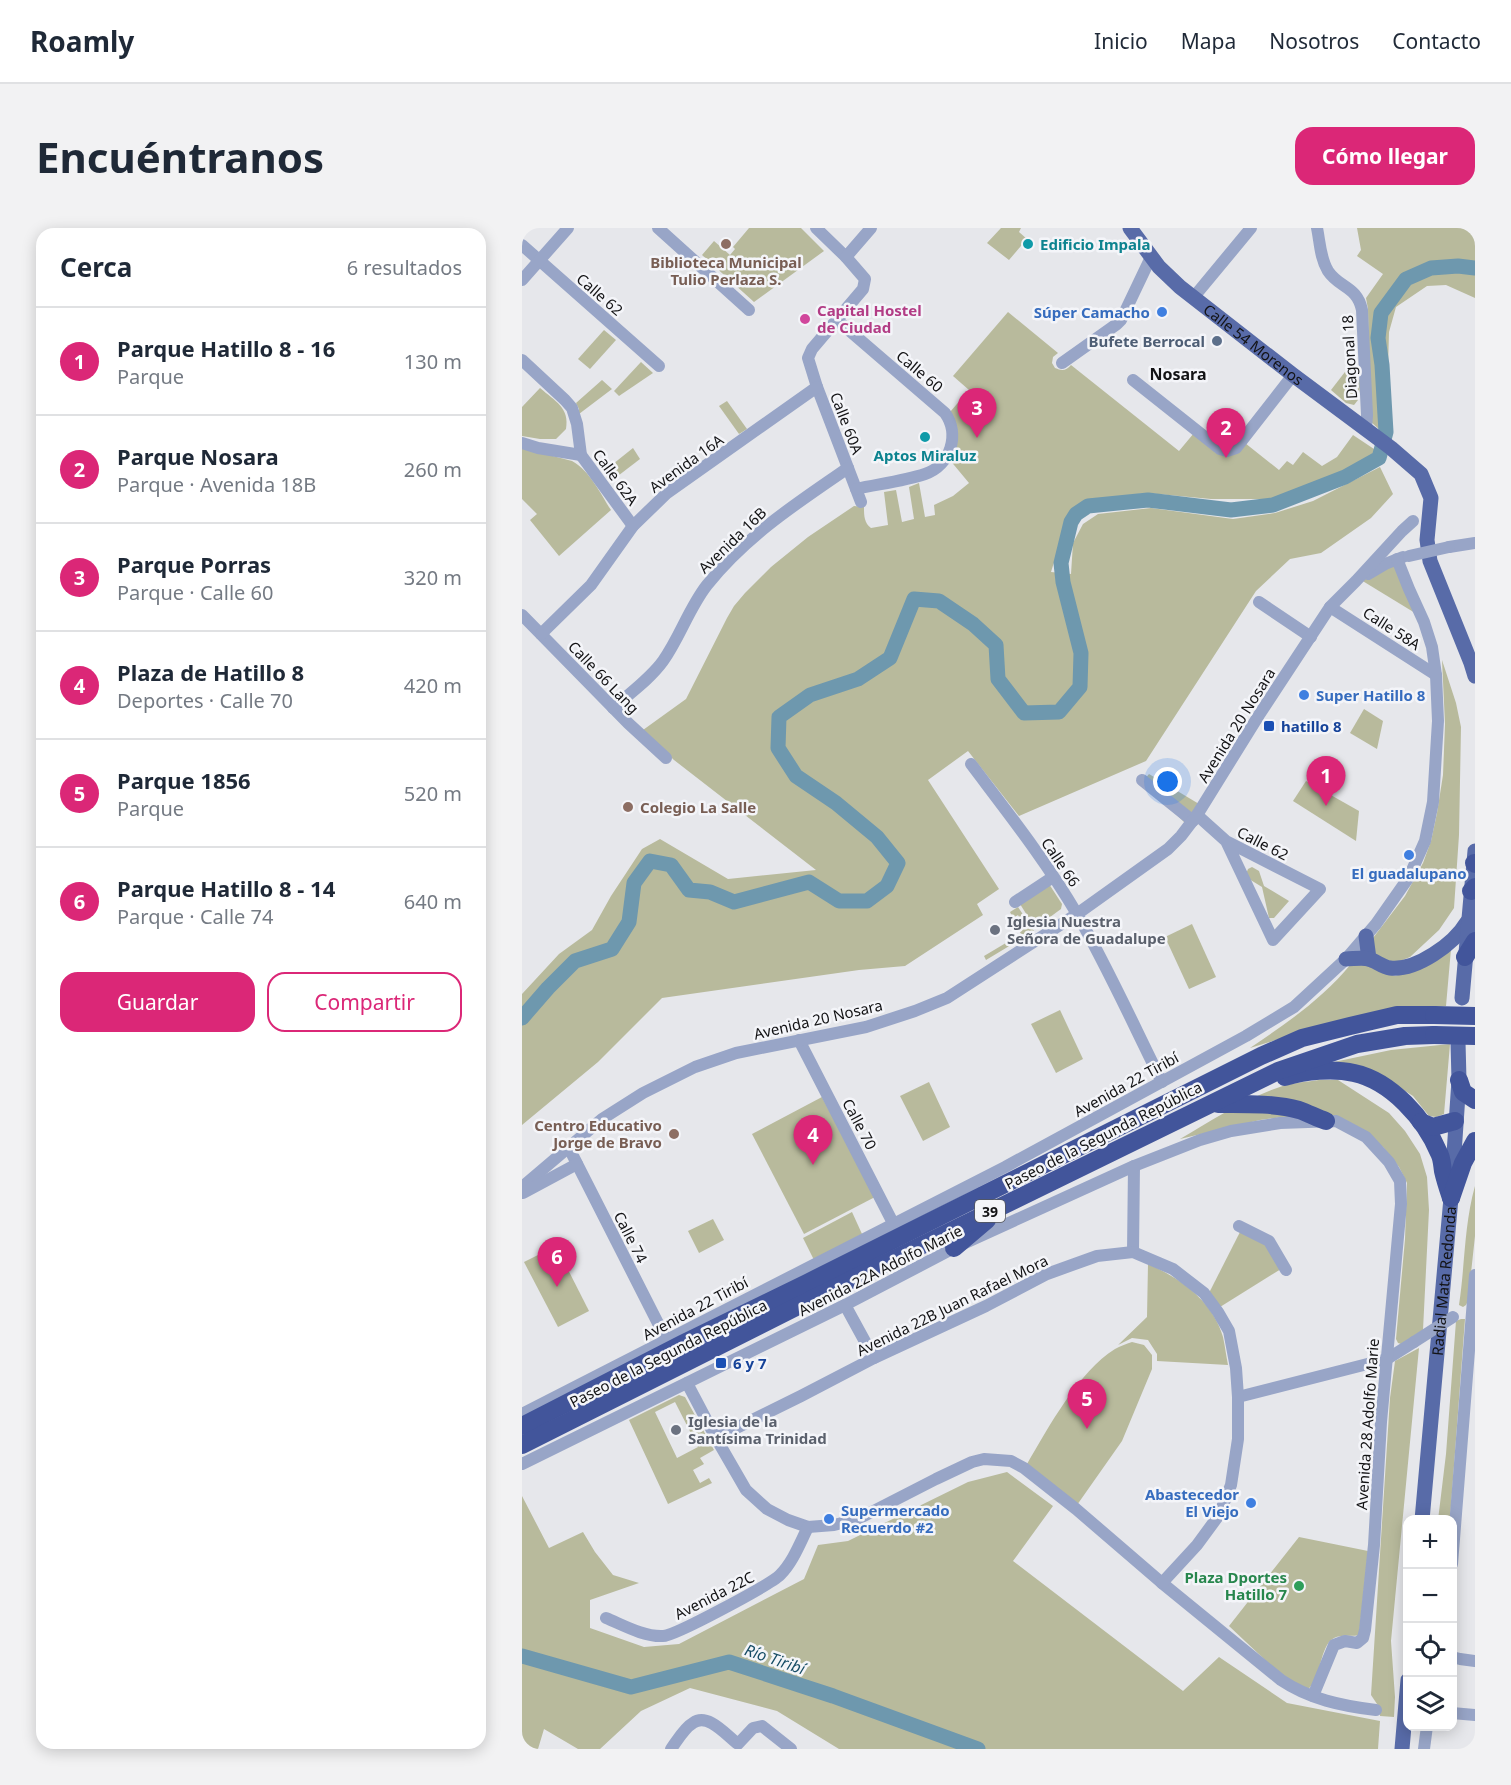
<!DOCTYPE html>
<html lang="es">
<head>
<meta charset="utf-8">
<style>
  :root { --surface:#fff; --page:#f2f2f3; --text:#1f2937; --muted:#747a83; --line:#e0e1e3; --accent:#db2777 }
  body { margin:0; font-family:"Noto Sans",sans-serif; background:var(--page); color:var(--text) }
  .controls { position:absolute; right:18px; bottom:18px; display:grid; overflow:hidden; border-radius:12px; box-shadow:0 3px 15px #0003 }
  .controls button { width:54px; height:54px; display:grid; place-items:center; padding:0; border:0; border-bottom:2px solid var(--line); background:var(--surface); color:var(--text); font:30px sans-serif }
  .you { position:absolute; left:646px; top:554px; width:21px; height:21px; margin:-15px; border:4px solid #fff; border-radius:50%; background:#1a73e8; box-shadow:0 0 0 9px #1a73e833 }
  .badge { display:grid; place-items:center; width:39px; height:39px; border-radius:50%; background:var(--accent); color:#fff; font-size:20px; font-weight:700 }
  .pin { position:absolute; translate:-50% -50px; filter:drop-shadow(0 2px 3px #0008) }
  .pin::after { content:''; position:absolute; top:32px; width:21px; height:18px; background:inherit; clip-path:polygon(0 0,100% 0,50% 100%) }
  .list { margin:0; padding:0; list-style:none }
  h2 { display:flex; justify-content:space-between; align-items:center; height:78px; margin:0; padding:0 24px; font-size:26px }
  h2 small { font-size:20px; font-weight:400; color:var(--muted) }
  .list li { display:grid; grid-template-columns:39px 1fr auto; gap:18px; align-items:center; box-sizing:border-box; height:108px; padding:0 24px; border-top:2px solid var(--line) }
  .list b { display:block; font-size:22px; white-space:nowrap }
  .list p { margin:0; font-size:20px; white-space:nowrap; color:var(--muted) }
  .list em { font-size:20px; font-style:normal; color:var(--muted) }
  .actions { display:flex; gap:12px; padding:18px 24px }
  .actions a { flex:1; padding:14px 0; border:2px solid var(--accent); border-radius:18px; text-align:center; font-size:21px; color:var(--accent) }
  .actions .main { background:var(--accent); color:#fff }
  .icon { flex:none; width:33px; height:33px; fill:none; stroke:currentColor; stroke-width:2; stroke-linecap:round; stroke-linejoin:round }
  .map { position:relative; flex:none; width:953px; height:1521px; overflow:hidden; border-radius:18px }
  header { display:flex; align-items:center; gap:36px; box-sizing:border-box; height:84px; padding:0 30px; background:var(--surface); border-bottom:2px solid var(--line) }
  header strong { font-size:28px }
  nav { display:flex; gap:33px; margin-inline-start:auto; font-size:21px }
  .intro { display:flex; align-items:center; justify-content:space-between; box-sizing:border-box; height:144px; padding:0 36px }
  h1 { margin:0; font-size:42px }
  .button { padding:15px 27px; border-radius:18px; background:var(--accent); color:#fff; font-size:21px; font-weight:700 }
  main { display:flex; gap:36px; padding:0 36px }
  aside { flex:1; background:var(--surface); border-radius:18px; box-shadow:0 3px 15px #0003 }
  .map>svg:first-child { display:block }
  .green { fill:#b8ba9c; fill-rule:evenodd }
  .lines { fill:none; stroke-linecap:round; stroke-linejoin:round }
  .river { stroke:#6e98ae; stroke-width:15 }
  .minor { stroke:#98a5c7; stroke-width:12 }
  .major { stroke:#586ba8; stroke-width:15 }
  .highway { stroke:#42559b; stroke-width:18 }
  .minor-bridge { stroke:#98a5c7; stroke-width:12 }
  .highway-bridge { stroke:#42559b; stroke-width:18 }
  .education-dot { fill:#8d6e63; stroke:#f4f5f9; stroke-width:2 }
  .culture-dot { fill:#0f9aa8; stroke:#f4f5f9; stroke-width:2 }
  .shop-dot { fill:#3f7fe0; stroke:#f4f5f9; stroke-width:2 }
  .hotel-dot { fill:#d1479c; stroke:#f4f5f9; stroke-width:2 }
  .service-dot { fill:#5c6f8a; stroke:#f4f5f9; stroke-width:2 }
  .transit-dot { fill:#1a4fb4; stroke:#f4f5f9; stroke-width:2 }
  .worship-dot { fill:#6b7280; stroke:#f4f5f9; stroke-width:2 }
  .leisure-dot { fill:#2e9e5b; stroke:#f4f5f9; stroke-width:2 }
  .labels { text-anchor:middle; dominant-baseline:central; stroke-width:5; stroke-linejoin:round; paint-order:stroke }
  .shield { fill:#f4f5f9; stroke:#565759; stroke-width:1.5 }
  .shield-label { font-size:14px; font-weight:bold; fill:#131315 }
  .culture-label { font-size:15px; font-weight:bold; fill:#0d838f; stroke:#f4f5f9; text-anchor:start }
  .education-label { font-size:15px; font-weight:bold; fill:#785e54; stroke:#f4f5f9 }
  .street-label { font-size:15px; fill:#131315; stroke:#f4f5f9 }
  .hotel-label { font-size:15px; font-weight:bold; fill:#b23c85; stroke:#f4f5f9; text-anchor:start }
  .shop-label { font-size:15px; font-weight:bold; fill:#366cbe; stroke:#f4f5f9; text-anchor:end }
  .service-label { font-size:15px; font-weight:bold; fill:#4e5e75; stroke:#f4f5f9; text-anchor:end }
  .transit-label { font-size:15px; font-weight:bold; fill:#164399; stroke:#f4f5f9; text-anchor:start }
  .worship-label { font-size:15px; font-weight:bold; fill:#5b616d; stroke:#f4f5f9; text-anchor:start }
  .leisure-label { font-size:15px; font-weight:bold; fill:#27864d; stroke:#f4f5f9; text-anchor:end }
  .neighbourhood-label { font-size:16px; font-weight:bold; fill:#131315; stroke:#f4f5f9 }
  .water-label { font-size:16px; font-style:italic; fill:#174d66; stroke:#f4f5f9 }
</style>
</head>
<body>
<header>
<strong>Roamly</strong>
<nav><a>Inicio</a><a>Mapa</a><a>Nosotros</a><a>Contacto</a></nav>
</header>
<div class="intro"><h1>Encuéntranos</h1><a class="button">Cómo llegar</a></div>
<main>
<aside>
<h2>Cerca<small>6 resultados</small></h2>
<ul class="list">
<li><span class="badge">1</span><div><b>Parque Hatillo 8 - 16</b><p>Parque</p></div><em>130 m</em></li>
<li><span class="badge">2</span><div><b>Parque Nosara</b><p>Parque · Avenida 18B</p></div><em>260 m</em></li>
<li><span class="badge">3</span><div><b>Parque Porras</b><p>Parque · Calle 60</p></div><em>320 m</em></li>
<li><span class="badge">4</span><div><b>Plaza de Hatillo 8</b><p>Deportes · Calle 70</p></div><em>420 m</em></li>
<li><span class="badge">5</span><div><b>Parque 1856</b><p>Parque</p></div><em>520 m</em></li>
<li><span class="badge">6</span><div><b>Parque Hatillo 8 - 14</b><p>Parque · Calle 74</p></div><em>640 m</em></li>
</ul>
<div class="actions"><a class="main">Guardar</a><a>Compartir</a></div>
</aside>
<div class="map">
<svg width="953" height="1521" viewBox="0 0 953 1521">
  <rect width="100%" height="100%" fill="#e6e7eb"/>
  <g class="green">
    <path d="M227,0H279L302,23L232,74L180,27L192,13L208,27L213,21L211,19Z"/>
    <path d="M479,0H499L497,4L505,11L487,32L465,15Z"/>
    <path d="M835,0H953V70L924,57L905,58L874,79L867,104L866,140L870,213L848,193L846,81L844,70L861,46L835,28L839,22Z"/>
    <path d="M486,84L536,125L531,129L530,135L533,140C540,143 544,143 549,137L657,223L672,205L696,224L723,215L757,242L765,233L771,237L781,224L800,238L815,229L831,207L855,223L850,230L822,247L748,271H689L625,265L563,272L546,289L529,344L549,346L551,315L561,296L576,286L629,280L711,291L753,285L791,273L858,239L871,266L849,290L799,325L768,331L734,363L624,533L497,588L446,523L406,552L477,661L455,676L461,687L383,738L337,742L140,770L76,834L0,897V766L37,726L70,702L89,668L120,621L138,611L206,651L294,642L152,532L121,502L164,471L205,390L212,378L223,365L249,339L286,309L332,278L342,279C342,287 342,295 349,300L366,297L362,264L374,262L380,294L392,291L387,259L397,255L403,289L413,287L412,277L431,268L447,255L427,231L428,184L447,162L431,148Z"/>
    <path d="M82,102L94,112L68,141L56,131Z"/>
    <path d="M119,134L131,145L97,168L92,163Z"/>
    <path d="M826,140L839,153L836,172L832,177L824,175L809,162Z"/>
    <path d="M80,152L90,161L57,186V181L54,175Z"/>
    <path d="M18,160C33,173 48,180 44,201L34,211H18L0,208V179Z"/>
    <path d="M205,173L225,201L217,206L197,178Z"/>
    <path d="M0,220L50,233C68,243 78,265 89,282L37,328L8,292L15,286L0,271Z"/>
    <path d="M111,220L118,231L88,254L81,244Z"/>
    <path d="M873,335L898,388L839,352Z"/>
    <path d="M920,432L934,475L939,499L937,607L932,680L917,702L888,729L878,733H868L856,729L851,722V710L883,668L901,635L909,613L915,585L921,547L923,496Z"/>
    <path d="M842,481L861,493L855,521L828,505Z"/>
    <path d="M627,546L677,576L663,595L621,553Z"/>
    <path d="M784,553L837,583L834,613L771,573Z"/>
    <path d="M730,639L737,643L742,658L767,673L752,690H747L740,659L727,651L724,646L726,641Z"/>
    <path d="M527,656L540,676L539,681L513,700L498,676Z"/>
    <path d="M496,679L512,703L464,732L462,728L499,706L496,700L501,697L496,687L491,690L488,684Z"/>
    <path d="M670,696L694,749L667,761L643,709Z"/>
    <path d="M929,721L924,778L867,783L776,805L728,820C765,795 800,771 829,736H842L873,748L898,740Z"/>
    <path d="M538,782L561,831L534,845L509,796Z"/>
    <path d="M928,816L922,886L914,889L907,888L891,868L866,852L788,839L869,822Z"/>
    <path d="M797,852H816L867,885L883,903L898,926L905,949L907,982L901,1102L879,1116L876,1115L874,1111L883,1011L885,955L877,939L861,919L811,890L760,889L738,892L658,911C689,893 721,872 755,860C768,855 783,854 797,852Z"/>
    <path d="M407,854L428,899L401,913L378,868Z"/>
    <path d="M300,869L353,969L282,1006L230,906Z"/>
    <path d="M953,958V1008L946,1073L944,1077L941,1079L937,1077C943,1038 942,997 953,958Z"/>
    <path d="M330,984L340,1006L292,1032L281,1010Z"/>
    <path d="M191,991L202,1012L177,1025L166,1003Z"/>
    <path d="M718,1004L745,1016L759,1041L698,1079L687,1065Z"/>
    <path d="M34,1018L67,1083L36,1099L2,1034Z"/>
    <path d="M626,1036C658,1050 691,1073 701,1109C703,1118 704,1127 706,1137L635,1133V1126L626,1112L610,1110L596,1117L625,1089Z"/>
    <path d="M939,1091H943L928,1291L916,1292L924,1226L934,1093Z"/>
    <path d="M610,1114L622,1117L630,1127V1141L600,1213L555,1277L505,1236C526,1200 557,1143 593,1121C598,1118 604,1116 610,1114Z"/>
    <path d="M897,1120L869,1413L873,1469L872,1489L858,1488L857,1479L849,1467L868,1170L873,1133Z"/>
    <path d="M157,1167L163,1169L192,1222L178,1230L182,1236L171,1242L178,1255L187,1250L190,1255L146,1276L107,1192ZM153,1174L176,1219L155,1230L133,1184Z"/>
    <path d="M485,1244L531,1278L491,1333L661,1463L697,1429L765,1475L858,1493L856,1521H317L255,1483L168,1460L119,1483L78,1521H56L22,1501L16,1521H0V1268L27,1320L61,1304L73,1324L91,1347L117,1355L68,1372V1400L122,1419L157,1416L282,1351L296,1317L326,1313L446,1254Z"/>
    <path d="M777,1309L846,1323L837,1407C829,1409 820,1406 812,1410C797,1418 800,1451 785,1462L758,1446L707,1398Z"/>
  </g>
  <g class="lines">
    <g class="river">
      <path d="M0,790L26,760L53,733L90,721L107,694L112,655L128,633L149,637L167,662L188,664L212,674L287,654L317,673H345L365,658L376,635L355,609L314,575L274,548L256,520L257,489L288,467L336,451L368,430L392,371L417,373L451,396L474,417L476,451L502,485L537,484L558,459L559,425L541,354L539,335L549,294L554,286L566,278L626,272L709,282L751,277L823,249L857,230L864,204L860,137L856,110L859,85L884,51L909,40L936,38L953,40"/>
      <path d="M0,1428L109,1459L207,1434L311,1468L456,1521"/>
    </g>
    <g class="minor">
      <path d="M136,0L227,82"/>
      <path d="M294,0L324,29L343,51L341,61L290,121L286,130L295,159L339,274"/>
      <path d="M795,0C798,14 798,30 806,43C817,60 835,58 840,82L845,187L844,201"/>
      <path d="M0,17L137,138"/>
      <path d="M324,29L349,0"/>
      <path d="M0,52L46,0"/>
      <path d="M671,70L729,0"/>
      <path d="M315,92L423,185C438,206 429,237 403,246C382,253 357,256 334,261"/>
      <path d="M0,132L43,172L50,180L55,196L59,227L111,298"/>
      <path d="M540,135L595,96L599,92L629,29"/>
      <path d="M611,152L698,221L705,223L714,220L771,147"/>
      <path d="M0,215L16,220L59,227"/>
      <path d="M927,319L953,315"/>
      <path d="M846,346L863,336L881,329"/>
      <path d="M737,374L789,409"/>
      <path d="M808,379L914,447"/>
      <path d="M0,387L106,495L144,530"/>
      <path d="M19,406L69,357L111,298L145,265L295,159"/>
      <path d="M91,480C108,465 128,451 141,433C158,409 167,380 185,357C224,308 275,275 326,240"/>
      <path d="M449,536C486,585 524,633 555,686C586,740 612,798 640,854"/>
      <path d="M620,552L671,593"/>
      <path d="M675,587L704,613L798,661L751,712L704,613"/>
      <path d="M493,674L531,649"/>
      <path d="M277,812L371,995"/>
      <path d="M47,920L145,1113"/>
      <path d="M0,959L80,891L121,865L173,839L214,825L344,799L393,783L425,770L555,686L646,621L659,608L675,587L737,487L808,379L834,353L880,303L891,293"/>
      <path d="M1,965L55,936"/>
      <path d="M717,998L747,1013L764,1042"/>
      <path d="M611,1024L612,938"/>
      <path d="M323,1077L352,1130"/>
      <path d="M165,1155L194,1210L224,1262L245,1281L266,1292L286,1299L312,1297L336,1291L414,1251L450,1234L462,1231L489,1233L502,1240L554,1281L640,1355L759,1452C787,1471 820,1478 854,1482"/>
      <path d="M716,1169L865,1131L892,1114"/>
      <path d="M0,1186L483,939L724,808L772,779L824,731L854,696L887,649L903,613L911,574L916,493L914,447L910,419L902,394L887,361L875,331"/>
      <path d="M194,1210L279,1168L352,1130L464,1078L525,1046L575,1028L611,1024L651,1041L682,1065L696,1084L707,1103L714,1140L716,1169V1211L709,1257L697,1287L675,1317L640,1355"/>
      <path d="M0,1236L323,1077L432,1020L612,938L678,912L709,903L758,895L814,893L844,909L867,934L878,953L879,976L859,1194L852,1317L843,1402L841,1410L835,1415L823,1413L812,1417L791,1468"/>
      <path d="M930,1336L953,1047"/>
      <path d="M84,1390C101,1397 122,1409 141,1408C153,1408 249,1356 258,1347C271,1334 278,1315 286,1299"/>
      <path d="M930,1429L938,1431L953,1433"/>
      <path d="M930,1485L953,1487"/>
      <path d="M149,1521C155,1513 162,1500 171,1495C186,1484 205,1508 216,1516L231,1500L240,1498L269,1521"/>
      <path d="M902,1521L905,1498"/>
    </g>
    <g class="major">
      <path id="s1" d="M608,0L637,39L658,59L771,147L869,220L899,246L909,270L905,312L908,333L949,435L953,448"/>
      <path d="M844,708L847,731"/>
      <path d="M824,731C831,731 840,729 847,731C854,733 860,739 868,740C894,743 932,716 945,694"/>
      <path d="M940,770L953,623"/>
      <path id="s2" d="M900,1292L929,970L937,852L936,814"/>
      <path d="M880,1521L886,1452"/>
    </g>
    <g class="highway">
      <path d="M952,635L953,636"/>
      <path d="M949,663L953,659"/>
      <path d="M943,729L953,713"/>
      <path d="M763,849C783,843 811,840 832,845C869,853 903,891 917,925C920,930 920,937 921,943C923,952 926,961 929,970"/>
      <path d="M937,852L941,864L953,872"/>
      <path d="M696,876C722,876 751,875 777,882C786,885 795,890 804,893"/>
      <path d="M899,894L911,899L933,893"/>
      <path d="M929,970L941,935L953,913"/>
      <path d="M432,1020L465,992"/>
      <path d="M0,1198L160,1116L285,1055L739,828L780,810L828,798L875,787H912"/>
      <path d="M0,1217L292,1070L756,843L835,816L883,808L912,807"/>
    </g>
    <g class="minor-bridge">
      <path d="M887,328L927,319"/>
      <path d="M892,1114L931,1089"/>
    </g>
    <g class="highway-bridge">
      <path d="M912,787L953,788"/>
      <path d="M912,807L953,808"/>
    </g>
  </g>
  <g class="education-dot">
    <circle cx="204" cy="16" r="6"/>
    <circle cx="106" cy="579" r="6"/>
    <circle cx="152" cy="906" r="6"/>
  </g>
  <g class="culture-dot">
    <circle cx="506" cy="16" r="6"/>
    <circle cx="403" cy="209" r="6"/>
  </g>
  <g class="shop-dot">
    <circle cx="640" cy="84" r="6"/>
    <circle cx="782" cy="467" r="6"/>
    <circle cx="887" cy="627" r="6"/>
    <circle cx="729" cy="1275" r="6"/>
    <circle cx="307" cy="1291" r="6"/>
  </g>
  <circle class="hotel-dot" cx="283" cy="91" r="6"/>
  <circle class="service-dot" cx="695" cy="113" r="6"/>
  <g class="transit-dot">
    <rect x="741" y="492" width="12" height="12" rx="3"/>
    <rect x="193" y="1129" width="12" height="12" rx="3"/>
  </g>
  <g class="worship-dot">
    <circle cx="473" cy="702" r="6"/>
    <circle cx="154" cy="1202" r="6"/>
  </g>
  <circle class="leisure-dot" cx="777" cy="1358" r="6"/>
  <g class="labels">
    <rect class="shield" x="453" y="972" width="30" height="22" rx="4.5"/>
    <g class="shield-label">
      <text x="468" y="983">39</text>
    </g>
    <g class="culture-label">
      <text x="518" y="16">Edificio Impala</text>
      <text x="403" y="227" text-anchor="middle">Aptos Miraluz</text>
    </g>
    <g class="education-label">
      <text x="204" y="34">Biblioteca Municipal<tspan x="204" dy="17">Tulio Perlaza S.</tspan></text>
      <text x="118" y="579" text-anchor="start">Colegio La Salle</text>
      <text x="140" y="897" text-anchor="end">Centro Educativo<tspan x="140" dy="17">Jorge de Bravo</tspan></text>
    </g>
    <g class="street-label">
      <text transform="translate(78 66) rotate(41)">Calle 62</text>
      <text stroke="none"><textPath href="#s1" startOffset="171">Calle 54 Morenos</textPath></text>
      <text transform="translate(827 129) rotate(-93)">Diagonal 18</text>
      <text transform="translate(398 143) rotate(40)">Calle 60</text>
      <text transform="translate(325 195) rotate(69)">Calle 60A</text>
      <text transform="translate(164 235) rotate(-36)">Avenida 16A</text>
      <text transform="translate(94 249) rotate(54)">Calle 62A</text>
      <text transform="translate(210 312) rotate(-44)">Avenida 16B</text>
      <text transform="translate(870 400) rotate(33)">Calle 58A</text>
      <text transform="translate(82 449) rotate(46)">Calle 66 Lang</text>
      <text transform="translate(714 497) rotate(-58)">Avenida 20 Nosara</text>
      <text transform="translate(741 615) rotate(27)">Calle 62</text>
      <text transform="translate(539 634) rotate(56)">Calle 66</text>
      <text transform="translate(296 791) rotate(-13)">Avenida 20 Nosara</text>
      <text transform="translate(604 856) rotate(-29)">Avenida 22 Tiribí</text>
      <text transform="translate(338 896) rotate(62)">Calle 70</text>
      <text transform="translate(581 907) rotate(-27)">Paseo de la Segunda República</text>
      <text transform="translate(109 1009) rotate(63)">Calle 74</text>
      <text transform="translate(358 1042) rotate(-27)">Avenida 22A Adolfo Marie</text>
      <text stroke="none"><textPath href="#s2" startOffset="240">Radial Mata Redonda</textPath></text>
      <text transform="translate(430 1077) rotate(-26)">Avenida 22B Juan Rafael Mora</text>
      <text transform="translate(173 1080) rotate(-28)">Avenida 22 Tiribí</text>
      <text transform="translate(146 1125) rotate(-27)">Paseo de la Segunda República</text>
      <text transform="translate(845 1196) rotate(-86)">Avenida 28 Adolfo Marie</text>
      <text transform="translate(192 1367) rotate(-27)">Avenida 22C</text>
    </g>
    <g class="hotel-label">
      <text x="295" y="82">Capital Hostel<tspan x="295" dy="17">de Ciudad</tspan></text>
    </g>
    <g class="shop-label">
      <text x="628" y="84">Súper Camacho</text>
      <text x="794" y="467" text-anchor="start">Super Hatillo 8</text>
      <text x="887" y="645" text-anchor="middle">El guadalupano</text>
      <text x="717" y="1266">Abastecedor<tspan x="717" dy="17">El Viejo</tspan></text>
      <text x="319" y="1282" text-anchor="start">Supermercado<tspan x="319" dy="17">Recuerdo #2</tspan></text>
    </g>
    <g class="service-label">
      <text x="683" y="113">Bufete Berrocal</text>
    </g>
    <g class="transit-label">
      <text x="759" y="498">hatillo 8</text>
      <text x="211" y="1135">6 y 7</text>
    </g>
    <g class="worship-label">
      <text x="485" y="693">Iglesia Nuestra<tspan x="485" dy="17">Señora de Guadalupe</tspan></text>
      <text x="166" y="1193">Iglesia de la<tspan x="166" dy="17">Santísima Trinidad</tspan></text>
    </g>
    <g class="leisure-label">
      <text x="765" y="1349">Plaza Dportes<tspan x="765" dy="17">Hatillo 7</tspan></text>
    </g>
    <g class="neighbourhood-label">
      <text x="656" y="146">Nosara</text>
    </g>
    <g class="water-label">
      <text transform="translate(253 1431) rotate(19)">Río Tiribí</text>
    </g>
  </g>
</svg>
<div class="controls">
<button>+</button>
<button>−</button>
<button><svg class="icon" aria-label="locate" viewBox="0 0 24 24"><circle cx="12" cy="12" r="6"/><path d="M12 2v4M12 18v4M2 12h4M18 12h4"/></svg></button>
<button><svg class="icon" aria-label="layers" viewBox="0 0 24 24"><path d="M12 4l9 5-9 5-9-5zM3 14l9 5 9-5"/></svg></button>
</div>
<div class="you"></div>
<div class="pin badge" style="left:804px;top:578px">1</div>
<div class="pin badge" style="left:704px;top:230px">2</div>
<div class="pin badge" style="left:455px;top:210px">3</div>
<div class="pin badge" style="left:291px;top:937px">4</div>
<div class="pin badge" style="left:565px;top:1201px">5</div>
<div class="pin badge" style="left:35px;top:1059px">6</div>
</div>
</main>
</body>
</html>
